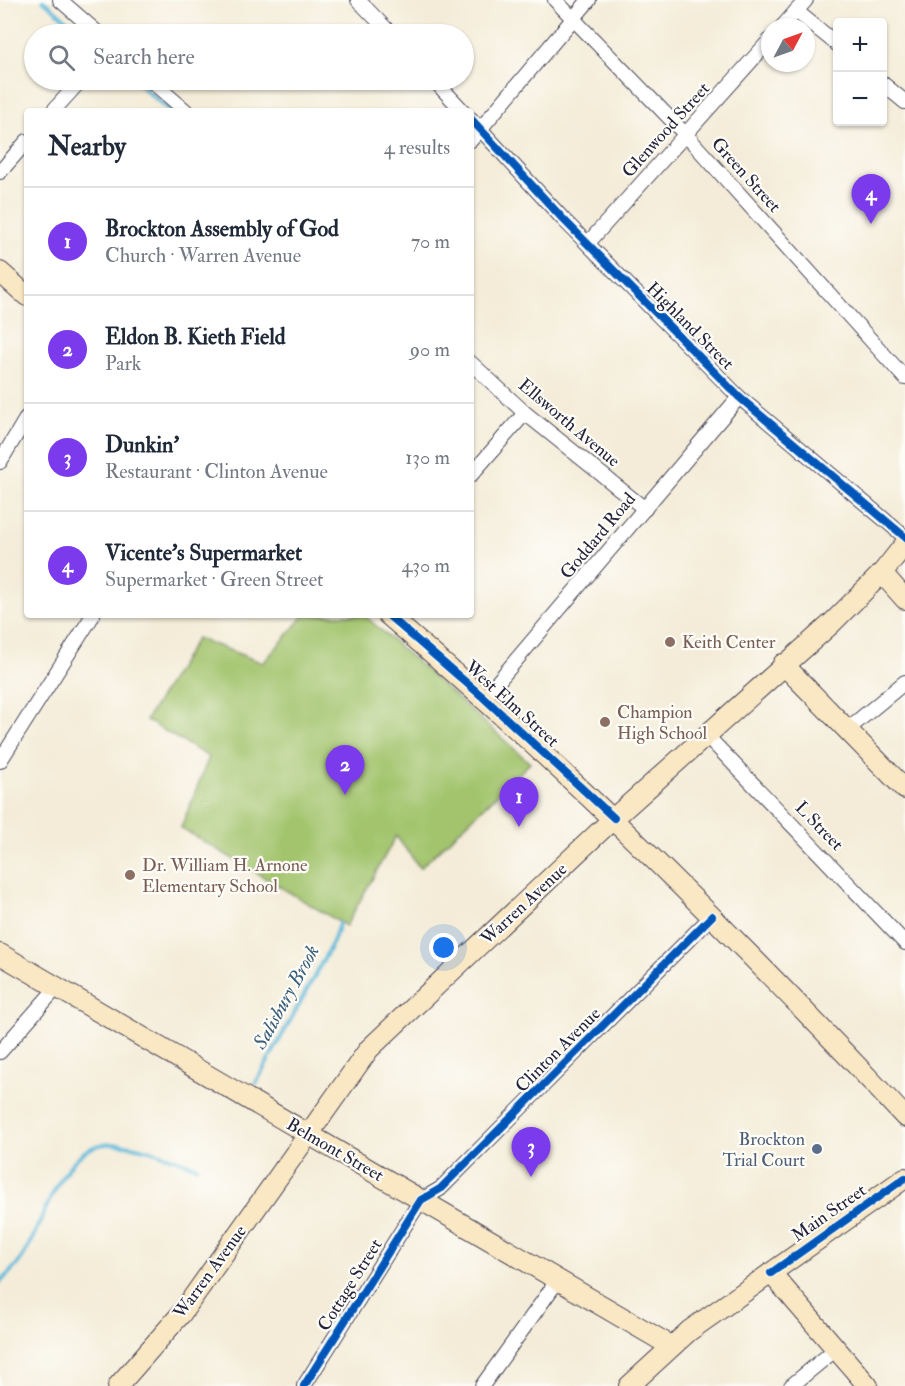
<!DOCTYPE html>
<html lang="en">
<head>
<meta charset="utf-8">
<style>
  :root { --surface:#fff; --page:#f6f6f7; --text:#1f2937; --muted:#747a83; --line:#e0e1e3; --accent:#7c3aed }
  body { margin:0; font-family:"IM FELL Double Pica",serif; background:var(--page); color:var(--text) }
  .controls { position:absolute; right:18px; top:18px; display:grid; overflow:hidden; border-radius:6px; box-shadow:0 2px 4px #0004 }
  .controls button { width:54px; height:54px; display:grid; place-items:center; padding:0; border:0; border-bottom:2px solid var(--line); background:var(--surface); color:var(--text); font:30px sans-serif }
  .compass { position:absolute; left:761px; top:18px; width:54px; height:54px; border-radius:50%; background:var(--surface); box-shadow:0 2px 4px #0004; rotate:49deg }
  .you { position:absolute; left:444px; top:948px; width:21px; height:21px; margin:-15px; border:4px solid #fff; border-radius:50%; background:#1a73e8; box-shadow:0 0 0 9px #1a73e833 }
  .badge { display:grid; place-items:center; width:39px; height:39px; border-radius:50%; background:var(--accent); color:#fff; font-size:20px; font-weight:700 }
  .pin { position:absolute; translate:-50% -50px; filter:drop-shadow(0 2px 3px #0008) }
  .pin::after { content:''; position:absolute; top:32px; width:21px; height:18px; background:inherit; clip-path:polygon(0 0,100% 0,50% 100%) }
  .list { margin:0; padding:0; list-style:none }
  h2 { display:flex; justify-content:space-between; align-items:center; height:78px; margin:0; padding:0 24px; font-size:26px }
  h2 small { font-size:20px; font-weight:400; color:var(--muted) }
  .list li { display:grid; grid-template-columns:39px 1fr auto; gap:18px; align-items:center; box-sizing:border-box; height:108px; padding:0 24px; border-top:2px solid var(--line) }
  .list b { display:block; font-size:22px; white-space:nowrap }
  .list p { margin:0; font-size:20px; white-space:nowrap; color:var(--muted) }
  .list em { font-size:20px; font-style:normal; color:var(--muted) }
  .icon { flex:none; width:33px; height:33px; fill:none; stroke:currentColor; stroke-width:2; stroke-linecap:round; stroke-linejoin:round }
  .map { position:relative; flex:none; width:905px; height:1386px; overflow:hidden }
  .search { position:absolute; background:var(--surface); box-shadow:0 2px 4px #0004; left:24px; top:24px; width:450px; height:66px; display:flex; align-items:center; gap:15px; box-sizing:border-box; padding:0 21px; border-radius:33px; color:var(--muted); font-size:22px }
  .panel { position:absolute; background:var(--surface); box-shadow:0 2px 4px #0004; left:24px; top:108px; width:450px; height:510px; border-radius:6px }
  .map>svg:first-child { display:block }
  .green { fill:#a3c46d; stroke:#627354; stroke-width:1.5 }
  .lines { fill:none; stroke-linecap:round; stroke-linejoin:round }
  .stream { stroke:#5bb7d9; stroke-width:4 }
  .street-casing { stroke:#424053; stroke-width:16 }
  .secondary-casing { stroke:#424053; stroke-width:22 }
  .street { stroke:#fff; stroke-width:14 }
  .secondary { stroke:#fae7c3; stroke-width:20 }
  .cycleway-casing { stroke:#fdfcf7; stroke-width:11 }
  .cycleway { stroke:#0057b8; stroke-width:8 }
  .education-dot { fill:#8d6e63; stroke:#fdfcf7; stroke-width:2 }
  .service-dot { fill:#5c6f8a; stroke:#fdfcf7; stroke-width:2 }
  .labels { text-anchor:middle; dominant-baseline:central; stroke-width:4.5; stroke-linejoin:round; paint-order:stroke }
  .street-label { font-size:18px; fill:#22223b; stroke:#fdfcf7 }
  .education-label { font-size:18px; fill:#785e54; stroke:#fdfcf7; text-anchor:start }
  .service-label { font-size:18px; fill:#4e5e75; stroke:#fdfcf7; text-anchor:end }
  .water-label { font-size:20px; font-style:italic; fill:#395e7a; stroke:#fdfcf7 }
</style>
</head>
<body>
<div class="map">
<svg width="905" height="1386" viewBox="0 0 905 1386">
  <rect width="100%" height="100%" fill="#fdfcf7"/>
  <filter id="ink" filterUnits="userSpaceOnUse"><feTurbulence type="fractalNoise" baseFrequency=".0167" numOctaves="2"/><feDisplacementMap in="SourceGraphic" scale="12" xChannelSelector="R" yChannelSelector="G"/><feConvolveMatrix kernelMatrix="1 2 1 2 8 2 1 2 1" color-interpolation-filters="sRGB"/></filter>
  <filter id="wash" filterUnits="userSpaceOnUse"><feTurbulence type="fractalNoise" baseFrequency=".008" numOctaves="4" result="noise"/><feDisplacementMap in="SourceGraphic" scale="24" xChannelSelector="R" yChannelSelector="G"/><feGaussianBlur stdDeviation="1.35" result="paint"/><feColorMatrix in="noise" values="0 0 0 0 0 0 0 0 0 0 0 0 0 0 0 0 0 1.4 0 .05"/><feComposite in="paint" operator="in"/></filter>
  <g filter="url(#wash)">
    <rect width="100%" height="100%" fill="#f4ecd8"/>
    <path class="green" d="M305,615H364L530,763L420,868L396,836L346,926L181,828L209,757L146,720L197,638L263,663Z"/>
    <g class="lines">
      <g class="stream">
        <path d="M43,0L83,34"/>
        <path d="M134,80L170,111"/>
        <path d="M256,1083L333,942L339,924"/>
        <path d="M0,1282C10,1273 20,1263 26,1251C45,1217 63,1145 108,1144C137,1143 170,1157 197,1167"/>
      </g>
    </g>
  </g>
  <g filter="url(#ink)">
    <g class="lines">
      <defs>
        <g id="street">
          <path d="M60,0L99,34"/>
          <path d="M358,0L391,34"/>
          <path d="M555,0L686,135L905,378"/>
          <path d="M796,11L838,45"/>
          <path d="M782,27L806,0"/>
          <path d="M150,80L186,111"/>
          <path d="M434,80L463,111"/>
          <path d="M882,83L905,102"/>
          <path d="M53,111L81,80"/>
          <path d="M471,119L563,219L739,397L905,537"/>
          <path d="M471,140L589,0"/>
          <path d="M0,172L27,141"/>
          <path d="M588,243L770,40"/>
          <path d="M471,363L525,413L645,509"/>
          <path d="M0,462L27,417"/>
          <path d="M471,475L525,413"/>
          <path d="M484,698L739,397"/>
          <path d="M848,729L905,682"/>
          <path d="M706,735L905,943"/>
          <path d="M0,761L93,615"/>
          <path d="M0,1052L58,986"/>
          <path d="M304,1386L421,1200L440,1189L712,916"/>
          <path d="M482,1386L558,1280"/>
          <path d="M791,1386L836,1349"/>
        </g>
        <g id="secondary">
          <path d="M0,272L27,296"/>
          <path d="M882,573L905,599"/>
          <path d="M388,615C571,772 741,941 905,1117"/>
          <path d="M783,664L905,789"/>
          <path d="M0,954L671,1346"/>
          <path d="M771,1273L868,1386"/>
          <path d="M118,1386L181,1314L369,1049L614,818L832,623L882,573L905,544"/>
          <path d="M629,1386L689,1331L905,1178"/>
        </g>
      </defs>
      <use href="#street" class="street-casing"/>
      <use href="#secondary" class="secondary-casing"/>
      <use href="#street" class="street"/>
      <use href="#secondary" class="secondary"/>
      <defs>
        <g id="cycleway">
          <path d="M471,119L563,219L739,397L905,537"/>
          <path d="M388,615L484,698L614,818"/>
          <path d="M771,1273L905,1178"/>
          <path d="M304,1386L421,1200L440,1189L712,916"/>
        </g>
      </defs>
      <use href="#cycleway" class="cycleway-casing"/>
      <use href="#cycleway" class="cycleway"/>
    </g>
  </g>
  <g class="education-dot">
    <circle cx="670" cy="642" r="6"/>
    <circle cx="605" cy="722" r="6"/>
    <circle cx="130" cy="875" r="6"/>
  </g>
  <circle class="service-dot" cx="817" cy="1149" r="6"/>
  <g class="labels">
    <g class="street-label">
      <text transform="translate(666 130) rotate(-48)">Glenwood Street</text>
      <text transform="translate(746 175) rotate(48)">Green Street</text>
      <text transform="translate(690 326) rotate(45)">Highland Street</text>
      <text transform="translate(569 423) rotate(40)">Ellsworth Avenue</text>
      <text transform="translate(598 536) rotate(-50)">Goddard Road</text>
      <text transform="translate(512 704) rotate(42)">West Elm Street</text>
      <text transform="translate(819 826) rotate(46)">L Street</text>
      <text transform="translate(524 904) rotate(-43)">Warren Avenue</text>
      <text transform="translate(558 1050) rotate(-45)">Clinton Avenue</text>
      <text transform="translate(335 1150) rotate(30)">Belmont Street</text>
      <text transform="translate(829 1213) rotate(-35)">Main Street</text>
      <text transform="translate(210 1272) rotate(-54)">Warren Avenue</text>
      <text transform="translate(350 1285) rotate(-58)">Cottage Street</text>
    </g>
    <g class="education-label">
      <text x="682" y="642">Keith Center</text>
      <text x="617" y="712">Champion<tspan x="617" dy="21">High School</tspan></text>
      <text x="142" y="865">Dr. William H. Arnone<tspan x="142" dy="21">Elementary School</tspan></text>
    </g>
    <g class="service-label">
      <text x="805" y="1139">Brockton<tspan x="805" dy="21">Trial Court</tspan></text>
    </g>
    <g class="water-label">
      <text transform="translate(286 997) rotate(-61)">Salisbury Brook</text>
    </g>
  </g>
</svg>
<div class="controls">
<button>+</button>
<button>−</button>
</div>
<svg class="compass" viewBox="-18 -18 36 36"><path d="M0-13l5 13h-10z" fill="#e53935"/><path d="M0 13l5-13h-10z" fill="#747a83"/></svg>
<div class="you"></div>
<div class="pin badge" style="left:519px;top:827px">1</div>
<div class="pin badge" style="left:345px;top:795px">2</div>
<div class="pin badge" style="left:531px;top:1177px">3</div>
<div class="pin badge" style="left:871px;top:224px">4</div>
<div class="search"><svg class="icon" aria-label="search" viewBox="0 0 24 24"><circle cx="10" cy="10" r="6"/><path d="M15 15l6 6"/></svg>Search here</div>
<section class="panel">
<h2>Nearby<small>4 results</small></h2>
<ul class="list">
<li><span class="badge">1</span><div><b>Brockton Assembly of God</b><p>Church · Warren Avenue</p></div><em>70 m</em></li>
<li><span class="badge">2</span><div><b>Eldon B. Kieth Field</b><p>Park</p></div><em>90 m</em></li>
<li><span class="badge">3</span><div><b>Dunkin'</b><p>Restaurant · Clinton Avenue</p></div><em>130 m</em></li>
<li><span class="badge">4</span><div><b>Vicente's Supermarket</b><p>Supermarket · Green Street</p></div><em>430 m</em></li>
</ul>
</section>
</div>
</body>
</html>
